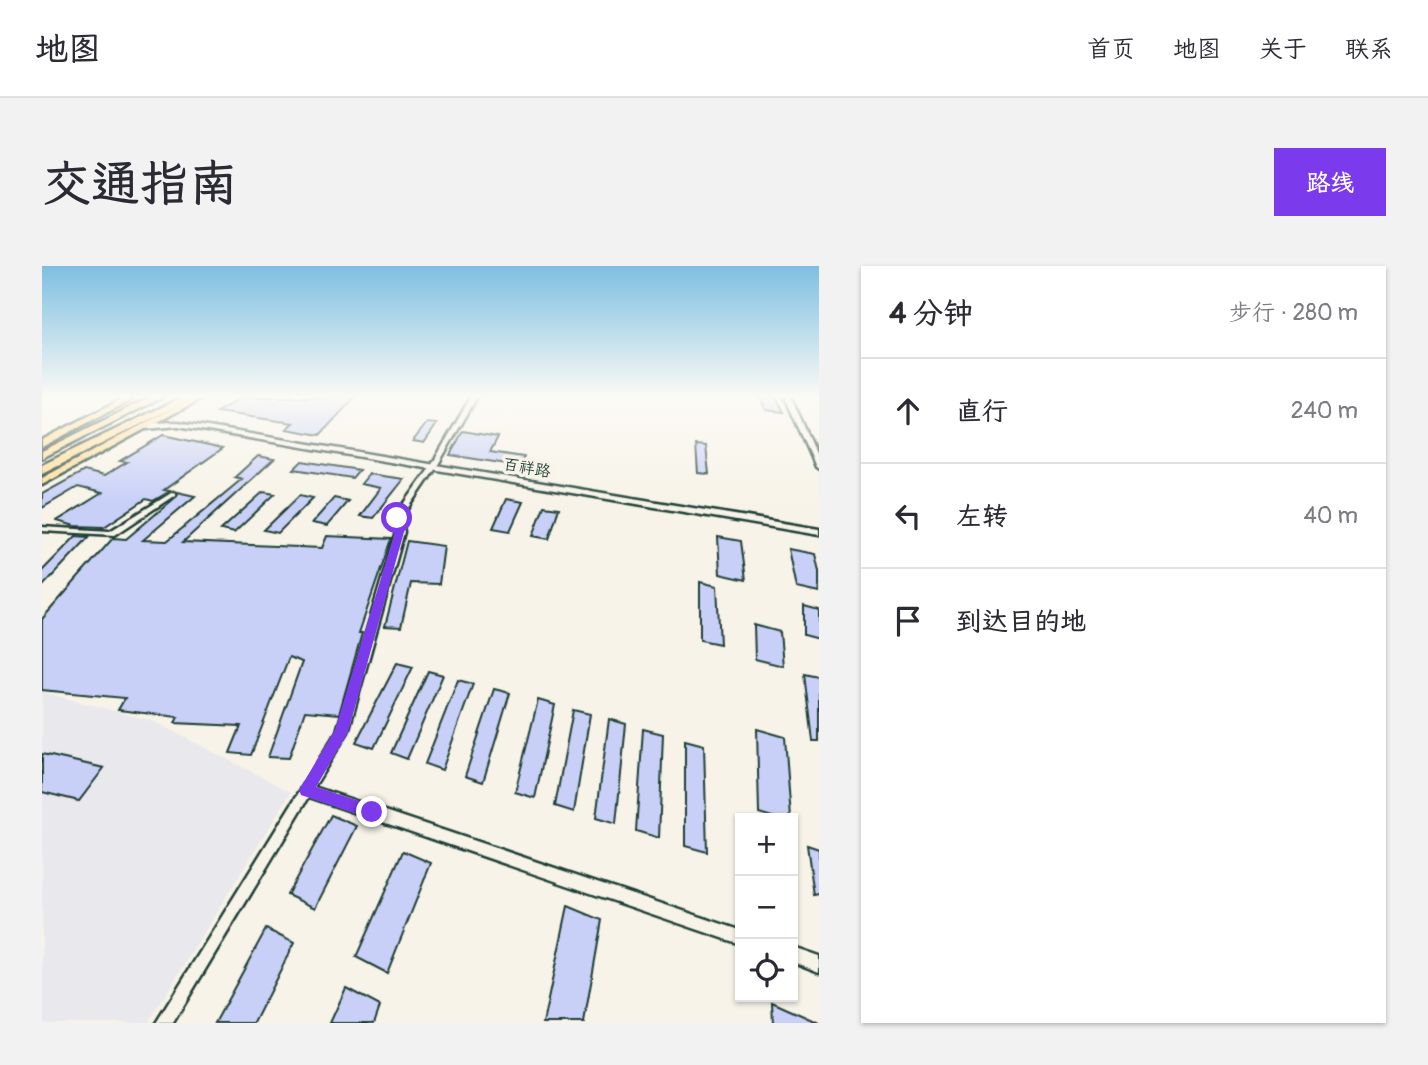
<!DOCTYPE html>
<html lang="zh">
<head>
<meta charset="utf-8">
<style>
  :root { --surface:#fff; --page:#f2f2f3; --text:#2b2b33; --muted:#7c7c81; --line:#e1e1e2; --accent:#7c3aed }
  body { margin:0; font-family:Pangolin,"LXGW WenKai TC",sans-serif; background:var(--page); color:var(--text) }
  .controls { position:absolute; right:21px; bottom:21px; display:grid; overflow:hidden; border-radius:0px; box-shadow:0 2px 5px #0004 }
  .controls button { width:63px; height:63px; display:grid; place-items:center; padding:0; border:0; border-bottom:2px solid var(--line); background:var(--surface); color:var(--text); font:35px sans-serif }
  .stop { position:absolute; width:21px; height:21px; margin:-16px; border:5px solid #7c3aed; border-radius:50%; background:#fff }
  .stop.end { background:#7c3aed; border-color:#fff; box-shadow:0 2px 7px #0008 }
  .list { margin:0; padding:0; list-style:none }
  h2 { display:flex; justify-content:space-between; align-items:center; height:91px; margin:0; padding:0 28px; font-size:30px }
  h2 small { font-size:23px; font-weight:400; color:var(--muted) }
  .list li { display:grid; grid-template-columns:46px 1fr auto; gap:21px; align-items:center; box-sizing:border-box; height:105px; padding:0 28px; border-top:2px solid var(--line) }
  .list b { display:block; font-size:26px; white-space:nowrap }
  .list em { font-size:23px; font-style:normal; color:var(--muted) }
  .icon { flex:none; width:38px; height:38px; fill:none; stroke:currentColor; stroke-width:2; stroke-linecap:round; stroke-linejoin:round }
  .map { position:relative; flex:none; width:777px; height:757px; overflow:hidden; border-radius:0px }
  header { display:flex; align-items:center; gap:42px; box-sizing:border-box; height:98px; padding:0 35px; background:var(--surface); border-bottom:2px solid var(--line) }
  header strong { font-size:33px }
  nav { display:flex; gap:38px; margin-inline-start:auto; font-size:24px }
  .intro { display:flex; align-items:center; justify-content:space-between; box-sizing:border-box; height:168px; padding:0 42px }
  h1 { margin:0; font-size:49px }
  .button { padding:18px 32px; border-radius:0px; background:var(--accent); color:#fff; font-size:24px; font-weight:700 }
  main { display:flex; gap:42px; padding:0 42px }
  aside { flex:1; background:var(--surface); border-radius:0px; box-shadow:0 2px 5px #0004 }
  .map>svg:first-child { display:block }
  .built { fill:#e9e8ed }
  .building { fill:#c8d0f8; stroke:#1f3d34; stroke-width:2 }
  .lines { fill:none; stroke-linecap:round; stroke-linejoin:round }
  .street-casing { stroke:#1f3d34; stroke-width:5 }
  .secondary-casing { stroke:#1f3d34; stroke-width:5 }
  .primary-casing { stroke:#1f3d34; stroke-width:5 }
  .highway-casing { stroke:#1f3d34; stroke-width:5 }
  .street { fill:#f7f3e8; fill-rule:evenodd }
  .secondary { fill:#f7f3e8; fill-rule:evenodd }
  .primary { fill:#ffdd96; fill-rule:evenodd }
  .highway { fill:#ffdd96; fill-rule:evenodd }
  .route { fill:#7c3aed }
  .labels { text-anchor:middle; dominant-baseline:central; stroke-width:7; stroke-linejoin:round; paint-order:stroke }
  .far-street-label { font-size:16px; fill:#1f3d34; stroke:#f7f3e8 }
</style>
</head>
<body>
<header>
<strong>地图</strong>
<nav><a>首页</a><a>地图</a><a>关于</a><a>联系</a></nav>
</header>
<div class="intro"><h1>交通指南</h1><a class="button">路线</a></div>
<main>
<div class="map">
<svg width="777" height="757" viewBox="0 0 777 757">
  <rect width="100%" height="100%" fill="#f7f3e8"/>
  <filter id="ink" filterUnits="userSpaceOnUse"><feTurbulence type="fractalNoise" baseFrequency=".0143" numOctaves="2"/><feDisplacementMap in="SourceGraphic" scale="14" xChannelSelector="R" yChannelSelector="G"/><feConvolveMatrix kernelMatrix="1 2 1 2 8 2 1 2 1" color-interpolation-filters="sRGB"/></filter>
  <g filter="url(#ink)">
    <path class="built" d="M0,426L111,455L249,526L106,757H0Z"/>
    <g class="building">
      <path d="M201,131H313L278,169L244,163L251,157L175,146Z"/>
      <path d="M718,131H734L742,146L724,144Z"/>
      <path d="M385,157L395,158L382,177L371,175Z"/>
      <path d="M421,165L456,171L448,186L482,191L478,200L408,189Z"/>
      <path d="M121,169L181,182L122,224L128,225L111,235L104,233L62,261L33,260L15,255L60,227L36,221L0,242V228L42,205L62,210L85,196L78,195Z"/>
      <path d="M654,179L664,180L667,208L656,207Z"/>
      <path d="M216,190L232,193L141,276L280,282L285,270L349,273L317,367H320L297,448L263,445L247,492L226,491L260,396L247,391L209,489L188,487L199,460L133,457L136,451L76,444L83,432L0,424V353L71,272L84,273L134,231L135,226L153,230L101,274L125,275L200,213L193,211Z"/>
      <path d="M260,195L317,204L310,212L252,203Z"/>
      <path d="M327,208L362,213L331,252L318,250L339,222L319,218Z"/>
      <path d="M221,226L233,228L192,267L179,264Z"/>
      <path d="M258,229L271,232L236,267L222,264Z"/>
      <path d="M292,232L306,235L285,260L270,257Z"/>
      <path d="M464,233L481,236L468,265L451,262Z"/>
      <path d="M502,240L517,242L507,273L491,270Z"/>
      <path d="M34,270L47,271L0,321V305Z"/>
      <path d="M676,271L699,275L704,314L678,308Z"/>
      <path d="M365,275L402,280L397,318L369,317L359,361L343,360Z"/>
      <path d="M746,283L773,288L777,305V327L754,322Z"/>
      <path d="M658,316L675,320L678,378L658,374Z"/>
      <path d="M762,340L777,344V373L762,369Z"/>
      <path d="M712,359L738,366L741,400L713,393Z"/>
      <path d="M355,397L371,401L332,482L314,476Z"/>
      <path d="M386,405L401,409L365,493L349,487Z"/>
      <path d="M763,408L777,411V475H771Z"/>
      <path d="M416,414L431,418L400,504L383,498Z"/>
      <path d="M452,423L468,427L441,516L423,510Z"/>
      <path d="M496,434L513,439L493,532L473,526Z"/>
      <path d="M531,444L548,448L532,546L513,540Z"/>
      <path d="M567,453L584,458L574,558L554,552Z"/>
      <path d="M601,463L621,468L617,572L594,565Z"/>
      <path d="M715,463L743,471L749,552H733L717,547Z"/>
      <path d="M643,474L662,479L665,586L643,580Z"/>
      <path d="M0,488L62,502L37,535L0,526Z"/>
      <path d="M289,549L315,560L273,642L245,629Z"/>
      <path d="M765,579L777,583V628L772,629Z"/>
      <path d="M361,585L389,597L345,707L314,691Z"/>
      <path d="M526,640L560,654L542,757H501Z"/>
      <path d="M224,663L252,677L212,757H173Z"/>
      <path d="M304,722L338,740L332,757H288Z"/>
      <path d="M730,736L777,757H731Z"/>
    </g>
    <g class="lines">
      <defs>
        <g id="street">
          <path d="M429,131H435L394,202L360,252L362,266L306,466L272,521L698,664V678L267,531L131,757H114L295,465L354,266L352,252L388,202Z"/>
          <path d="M743,131H749L777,194V203L774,201Z"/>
          <path d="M131,226L133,227V229L73,269L0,265V261L68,265Z"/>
          <path d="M751,681L777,690V706L751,696Z"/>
        </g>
        <path id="secondary" d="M136,156L777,263V269L136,160L105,163L101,160L105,157Z"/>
        <g id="primary">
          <path d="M84,131H94L0,181V174Z"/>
          <path d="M152,131H162L0,219V212Z"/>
        </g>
        <g id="highway">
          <path d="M109,131H121L0,192V185Z"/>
          <path d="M141,131H153L0,208V199Z"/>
        </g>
      </defs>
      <use href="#street" class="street-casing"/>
      <use href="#secondary" class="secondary-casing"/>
      <use href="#primary" class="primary-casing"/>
      <use href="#highway" class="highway-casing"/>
      <use href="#street" class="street"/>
      <use href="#secondary" class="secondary"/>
      <use href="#primary" class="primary"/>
      <use href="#highway" class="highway"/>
    </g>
  </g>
  <linearGradient id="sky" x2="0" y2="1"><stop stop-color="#7ebfe1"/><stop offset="0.55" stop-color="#fbfaf5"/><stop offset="1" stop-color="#fbfaf5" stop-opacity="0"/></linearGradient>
  <rect width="777" height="237" fill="url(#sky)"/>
  <path class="route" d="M355,249L360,252L362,266L306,466L274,521L336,541V551L330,553L259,529L257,524L293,464L353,266L351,252Z"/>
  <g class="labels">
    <g class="far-street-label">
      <text transform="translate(485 202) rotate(10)">百祥路</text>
    </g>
  </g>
</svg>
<div class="controls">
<button>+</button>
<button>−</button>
<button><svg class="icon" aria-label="locate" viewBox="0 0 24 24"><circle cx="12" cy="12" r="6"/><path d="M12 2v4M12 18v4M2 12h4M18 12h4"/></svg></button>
</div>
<div class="stop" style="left:355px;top:252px"></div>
<div class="stop end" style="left:330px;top:546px"></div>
</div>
<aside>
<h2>4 分钟<small>步行 · 280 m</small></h2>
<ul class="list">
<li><svg class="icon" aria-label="ahead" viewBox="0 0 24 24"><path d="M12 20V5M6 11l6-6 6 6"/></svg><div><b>直行</b></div><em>240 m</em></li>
<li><svg class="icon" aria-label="left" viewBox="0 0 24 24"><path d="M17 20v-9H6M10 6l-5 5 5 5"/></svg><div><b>左转</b></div><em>40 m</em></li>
<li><svg class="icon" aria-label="arrive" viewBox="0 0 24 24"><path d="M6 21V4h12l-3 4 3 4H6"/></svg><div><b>到达目的地</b></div></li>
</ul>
</aside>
</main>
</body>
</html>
